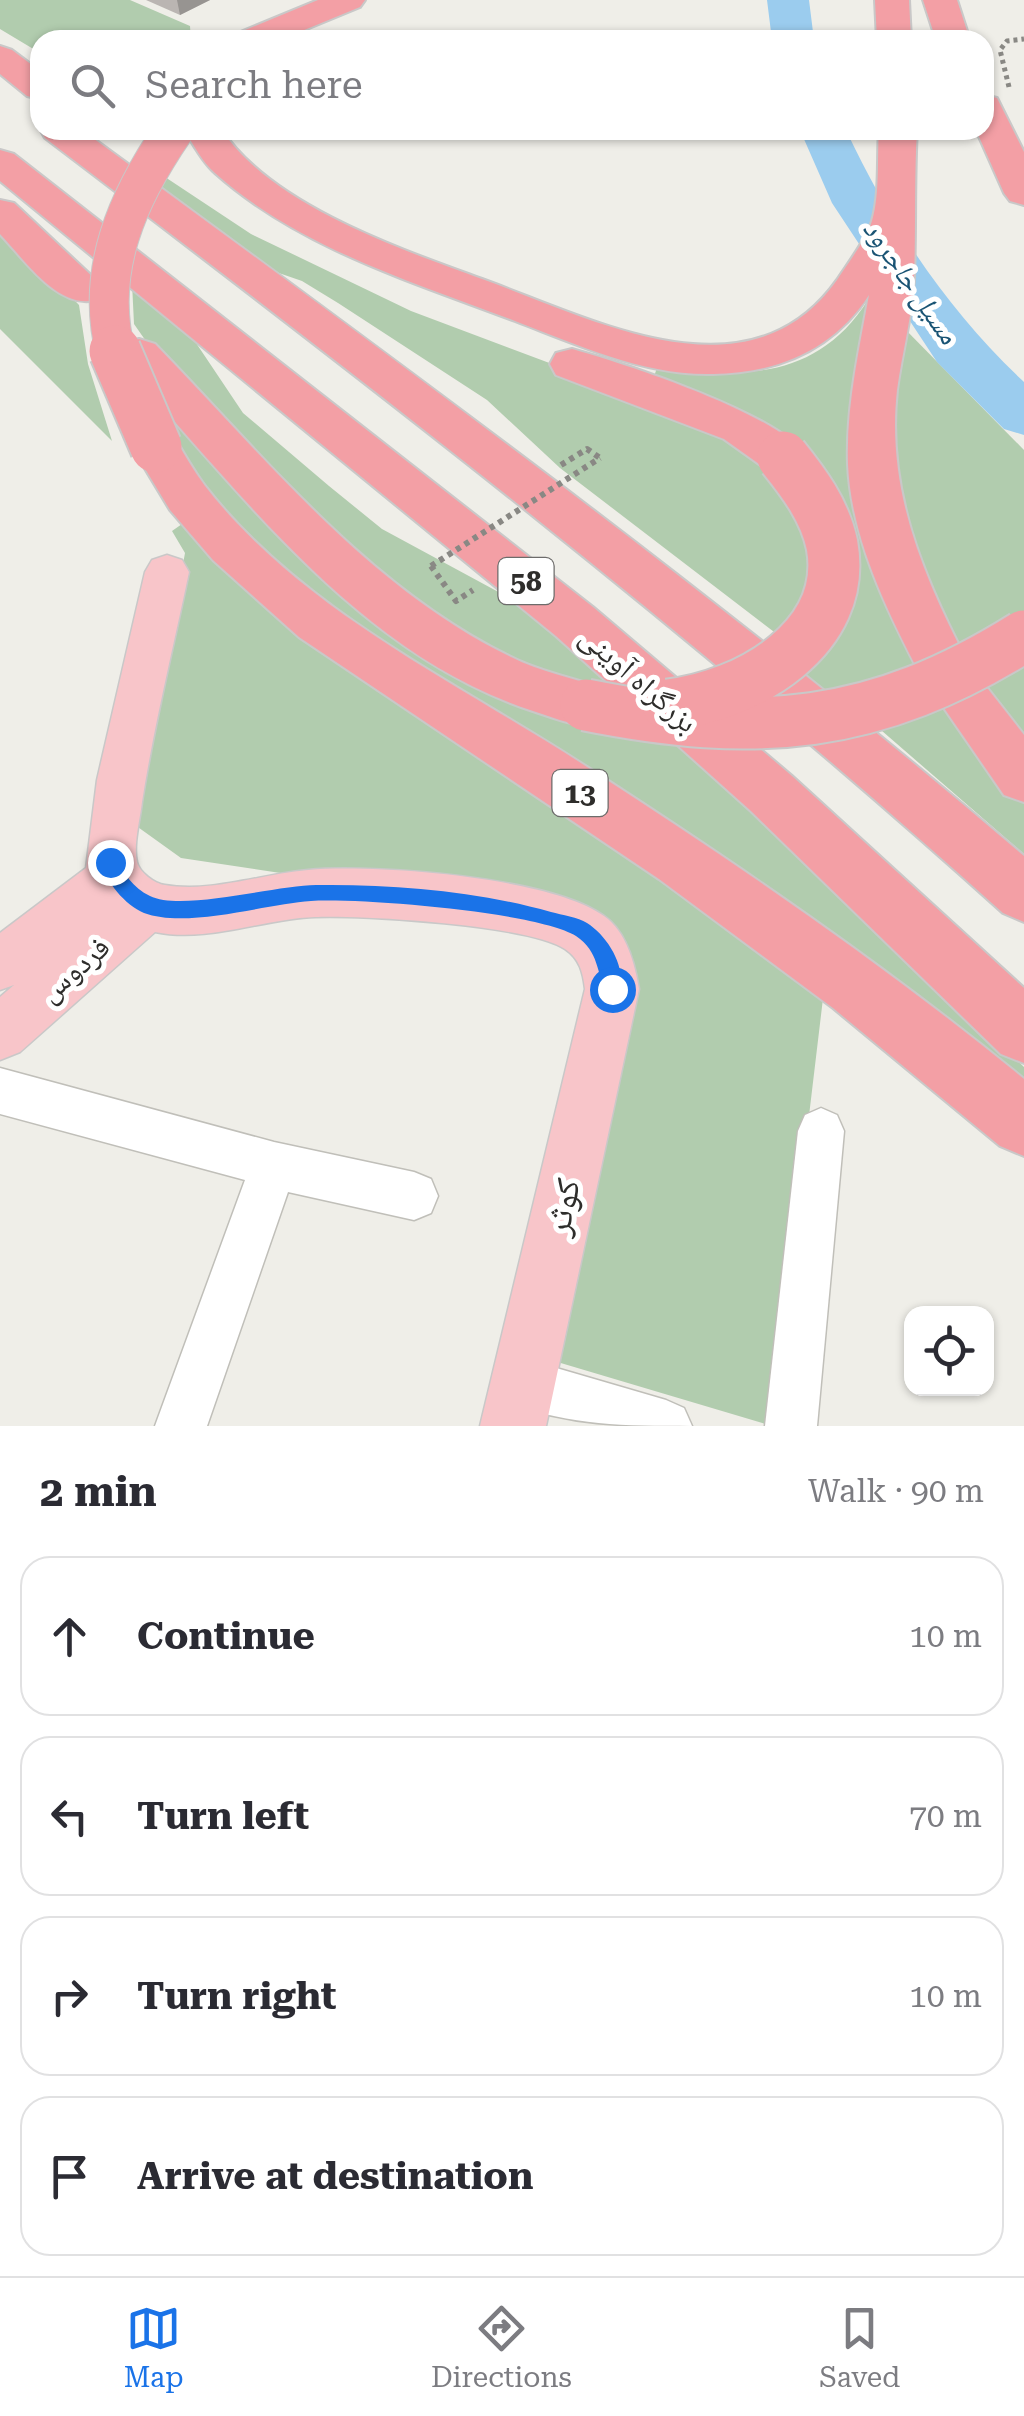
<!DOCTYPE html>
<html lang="en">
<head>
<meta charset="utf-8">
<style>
  :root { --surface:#fff; --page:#f7f7f7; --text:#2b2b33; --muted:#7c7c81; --line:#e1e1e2; --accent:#1a73e8 }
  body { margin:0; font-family:"Roboto Serif","Noto Naskh Arabic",serif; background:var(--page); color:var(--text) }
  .controls { position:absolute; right:30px; bottom:30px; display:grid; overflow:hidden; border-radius:20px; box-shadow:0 2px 8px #0004 }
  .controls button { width:90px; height:90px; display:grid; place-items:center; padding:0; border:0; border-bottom:2px solid var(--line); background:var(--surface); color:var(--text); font:50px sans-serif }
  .stop { position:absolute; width:30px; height:30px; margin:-22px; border:8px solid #1a73e8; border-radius:50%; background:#fff }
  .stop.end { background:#1a73e8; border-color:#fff; box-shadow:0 2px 10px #0008 }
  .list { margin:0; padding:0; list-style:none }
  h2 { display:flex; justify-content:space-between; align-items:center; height:130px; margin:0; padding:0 40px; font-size:42px }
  h2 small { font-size:32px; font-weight:400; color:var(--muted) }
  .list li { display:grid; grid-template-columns:65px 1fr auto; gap:30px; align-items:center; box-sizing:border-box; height:160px; margin:0 20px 20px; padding:0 20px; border:2px solid var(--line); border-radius:30px }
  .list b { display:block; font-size:38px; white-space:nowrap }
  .list em { font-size:32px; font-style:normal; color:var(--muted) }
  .icon { flex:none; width:55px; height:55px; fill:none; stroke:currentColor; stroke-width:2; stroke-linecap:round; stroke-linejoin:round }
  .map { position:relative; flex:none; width:1024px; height:1426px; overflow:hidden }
  .search { position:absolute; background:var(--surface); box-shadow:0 2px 8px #0004; left:30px; right:30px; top:30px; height:110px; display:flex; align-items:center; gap:25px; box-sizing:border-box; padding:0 35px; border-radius:30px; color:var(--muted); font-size:38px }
  .sheet { height:850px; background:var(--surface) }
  nav { display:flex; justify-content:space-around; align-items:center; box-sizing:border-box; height:140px; border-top:2px solid var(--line); background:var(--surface); font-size:28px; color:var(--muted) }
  nav a { display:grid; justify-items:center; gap:5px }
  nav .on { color:var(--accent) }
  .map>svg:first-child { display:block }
  .green { fill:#b1ccae }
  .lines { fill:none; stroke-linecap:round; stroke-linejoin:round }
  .river { fill:#9bccee; fill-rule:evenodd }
  .minor-casing { stroke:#c0bfb9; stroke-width:3 }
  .major-casing { stroke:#c9c8c8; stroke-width:3 }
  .highway-casing { stroke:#c9c8c8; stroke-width:4 }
  .path-far1 { stroke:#898884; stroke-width:5; stroke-dasharray:4 4; stroke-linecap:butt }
  .path { stroke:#898884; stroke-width:6; stroke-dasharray:5 5; stroke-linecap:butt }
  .minor { fill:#fff; fill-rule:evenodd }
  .major { fill:#f8c5c9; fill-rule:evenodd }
  .highway { fill:#f39fa5; fill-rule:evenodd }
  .highway-bridge-far1-casing { stroke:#c9c8c8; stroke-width:41; stroke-linecap:butt }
  .highway-bridge-casing { stroke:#c9c8c8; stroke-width:55; stroke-linecap:butt }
  .path-bridge { stroke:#898884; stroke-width:6; stroke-dasharray:5 5; stroke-linecap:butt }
  .highway-bridge-far1 { stroke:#f39fa5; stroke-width:39 }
  .highway-bridge { stroke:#f39fa5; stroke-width:51 }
  .wall { fill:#bab5b2 }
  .shaded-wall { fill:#979491 }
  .route { fill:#1a73e8 }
  .labels { text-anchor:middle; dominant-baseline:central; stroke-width:10; stroke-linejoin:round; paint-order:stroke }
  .far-water-label { font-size:28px; font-style:italic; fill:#1a5474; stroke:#fff }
  .shield { fill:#fff; stroke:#6d6c6b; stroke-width:2.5 }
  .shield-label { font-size:28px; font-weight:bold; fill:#2e2d2b }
  .street-label { font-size:30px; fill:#2e2d2b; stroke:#fff }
  .near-street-label { font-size:35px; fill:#2e2d2b; stroke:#fff }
</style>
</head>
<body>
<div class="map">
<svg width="1024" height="1426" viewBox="0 0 1024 1426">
  <rect width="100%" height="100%" fill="#efeee8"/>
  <g class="green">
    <path d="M0,0H130L190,26L191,40H40V53L0,29Z"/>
    <path d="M165,177L251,234L411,311L723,428L809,509L810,588L782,638L560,468L487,400L338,303L302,281L273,271L159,188Z"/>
    <path d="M0,224L79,305L88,364L112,441L0,329Z"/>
    <path d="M132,283L188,331L243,413L329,486L382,529L515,601L640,700H625L444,634L171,377L134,324Z"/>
    <path d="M868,300L932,675L798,709L797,665L829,505L651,385L658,365C742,380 818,379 868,300Z"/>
    <path d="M899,323L1024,450V617L963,659L927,599L889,439Z"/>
    <path d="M146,390L349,588L681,736L1024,1067V1096L306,592L208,495Z"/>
    <path d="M182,524L215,560L824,990L772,1426L554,1361L592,920L181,858L135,825L185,553L172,531Z"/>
    <path d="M1024,654V755L975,687Z"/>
    <path d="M951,697L1003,779L1024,803V854L874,724Z"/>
  </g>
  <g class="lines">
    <g class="river">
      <path d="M767,0H809L814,40H772Z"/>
      <path d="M800,130H846C890,224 948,311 1024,382V435L1004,429L937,362L832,203Z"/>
    </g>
    <defs>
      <g id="minor">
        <path d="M0,1068L274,1142L414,1172L431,1179L438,1196L431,1213L414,1220L288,1192L207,1426H155L245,1180L0,1114Z"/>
        <path d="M821,1108L837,1115L844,1131L817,1426H765L798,1131L805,1115Z"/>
        <path d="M522,1358L666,1400L684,1408L692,1426C620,1426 573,1426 504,1402L496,1384L504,1366Z"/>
      </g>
      <path id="major" d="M167,555L182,560L189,572C173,649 154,725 142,802C140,820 133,845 137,862C139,872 155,884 165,885C211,893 262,874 308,870C375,864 550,877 604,916C626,931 635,964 639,989L546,1426H480L585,989C583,973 580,959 565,949C529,925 363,915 315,917C262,919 208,943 155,932L20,1052L0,1060V997L14,985L0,990V933L86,868L97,780L145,572L152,560Z"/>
      <g id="highway">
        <path d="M318,0H365L360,7L280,40H233L238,33Z"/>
        <path d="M875,0H909L911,40H877Z"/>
        <path d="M923,0H957L970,40H936Z"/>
        <path d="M0,46L12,50L40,71V99L27,96L0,74Z"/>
        <path d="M984,95L997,98L1024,152V205L1010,201L1004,193L976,130H984Z"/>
        <path d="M40,129L82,130C402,365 722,598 1024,856V922L1003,913C697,637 373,387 45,138Z"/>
        <path d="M184,130H222C271,205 400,249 482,279C593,319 749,404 837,280C848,263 866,240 872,221C880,194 877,158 879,130H917C914,179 916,227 914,276C913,314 902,352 897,390C886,489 923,576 967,661L959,676L940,683L921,676C888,613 851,538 848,464C846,407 859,351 869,295C833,350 778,373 713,374C645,376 578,345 515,321C413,282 299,248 215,173C202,162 194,145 184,130Z"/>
        <path d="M0,150L14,154L593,607L792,776L1024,988V1063L1001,1054L751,811L556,636L0,181Z"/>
        <path d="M0,200L14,203L96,280L102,290L96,300C58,310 25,260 0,234Z"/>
        <path d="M139,339L155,344C263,455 368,588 511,657C540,672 574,678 605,689L613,705L605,721C580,730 558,719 533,711C358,654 243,494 123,364L117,354L123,344Z"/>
        <path d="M572,349C623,363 782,415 807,457L800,469L783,474L766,469L724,439L556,375L550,364L556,353Z"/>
        <path d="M156,430L173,435C183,452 193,470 205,486C303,612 457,682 587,767C737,864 885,965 1024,1079V1156L1000,1146L833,1008L659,879L299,637L213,560L170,510L132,447L139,435Z"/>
        <path d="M969,682L988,689L1024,735V802L1004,795L942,705L950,689Z"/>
      </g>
    </defs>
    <use href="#minor" class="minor-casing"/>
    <use href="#major" class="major-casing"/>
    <use href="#highway" class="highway-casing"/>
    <path class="path-far1" d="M1009,87L1000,50L1007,41L1024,39"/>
    <g class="path">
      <path d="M561,465L587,449L600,458"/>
      <path d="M431,566L456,601L473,590"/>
    </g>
    <use href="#minor" class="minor"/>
    <use href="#major" class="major"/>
    <use href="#highway" class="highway"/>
    <defs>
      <path id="highway-bridge-far1" d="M116,354C94,271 128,197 174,130"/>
      <g id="highway-bridge">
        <path d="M115,351L156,447"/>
        <path d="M586,705C757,739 874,730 1024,636"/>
        <path d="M668,705C748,696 849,638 832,545C825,511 804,483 783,457"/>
      </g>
    </defs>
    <use href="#highway-bridge-far1" class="highway-bridge-far1-casing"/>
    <use href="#highway-bridge" class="highway-bridge-casing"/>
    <path class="path-bridge" d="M431,566L600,458"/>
    <use href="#highway-bridge-far1" class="highway-bridge-far1"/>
    <use href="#highway-bridge" class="highway-bridge"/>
  </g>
  <path class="wall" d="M146,0H210L180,15Z"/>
  <path class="shaded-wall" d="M177,0H210L180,15Z"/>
  <path class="route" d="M110,855L116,857C123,873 133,888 150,896C182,912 277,885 316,885C394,884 477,891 551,912C562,915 578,917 587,923C609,937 628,970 619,995H606C597,973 599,951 576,936C537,912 361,898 311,901C265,904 187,929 144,913C125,905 106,882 101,862Z"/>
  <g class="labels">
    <g class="far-water-label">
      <text transform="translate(911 282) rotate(55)">مسیل جاجرود</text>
    </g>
    <g class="shield">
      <rect x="498.5" y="558" width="55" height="46" rx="8"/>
      <rect x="552.5" y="770" width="55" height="46" rx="8"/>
    </g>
    <g class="shield-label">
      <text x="526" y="581">58</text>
      <text x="580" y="793">13</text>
    </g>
    <g class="street-label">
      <text transform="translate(639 679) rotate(41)">بزرگراه آوینی</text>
      <text transform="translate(74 969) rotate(-41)">فردوس</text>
    </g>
    <g class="near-street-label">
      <text transform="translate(563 1207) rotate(-77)">کوثر</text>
    </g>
  </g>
</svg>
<div class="controls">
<button><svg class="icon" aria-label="locate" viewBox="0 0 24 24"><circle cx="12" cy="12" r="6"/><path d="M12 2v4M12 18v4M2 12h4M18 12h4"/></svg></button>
</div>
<div class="stop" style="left:612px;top:989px"></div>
<div class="stop end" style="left:110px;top:862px"></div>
<div class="search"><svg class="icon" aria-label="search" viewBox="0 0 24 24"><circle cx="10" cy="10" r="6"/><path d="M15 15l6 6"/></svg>Search here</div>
</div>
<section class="sheet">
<h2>2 min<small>Walk · 90 m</small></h2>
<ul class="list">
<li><svg class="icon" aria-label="ahead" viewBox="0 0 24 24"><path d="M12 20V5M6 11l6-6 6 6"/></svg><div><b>Continue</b></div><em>10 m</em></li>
<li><svg class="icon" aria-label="left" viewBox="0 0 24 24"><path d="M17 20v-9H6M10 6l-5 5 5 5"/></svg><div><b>Turn left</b></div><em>70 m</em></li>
<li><svg class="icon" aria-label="right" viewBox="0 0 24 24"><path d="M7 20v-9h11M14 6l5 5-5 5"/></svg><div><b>Turn right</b></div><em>10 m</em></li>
<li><svg class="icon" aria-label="arrive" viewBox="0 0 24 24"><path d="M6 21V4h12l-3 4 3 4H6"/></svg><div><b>Arrive at destination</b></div></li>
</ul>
</section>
<nav>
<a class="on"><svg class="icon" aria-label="map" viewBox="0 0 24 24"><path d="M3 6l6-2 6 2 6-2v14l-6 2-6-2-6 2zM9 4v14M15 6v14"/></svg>Map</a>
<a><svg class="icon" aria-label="directions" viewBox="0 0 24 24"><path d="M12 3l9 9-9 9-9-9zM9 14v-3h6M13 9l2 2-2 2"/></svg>Directions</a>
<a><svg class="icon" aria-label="saved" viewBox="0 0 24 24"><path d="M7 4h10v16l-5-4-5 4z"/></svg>Saved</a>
</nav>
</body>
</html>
